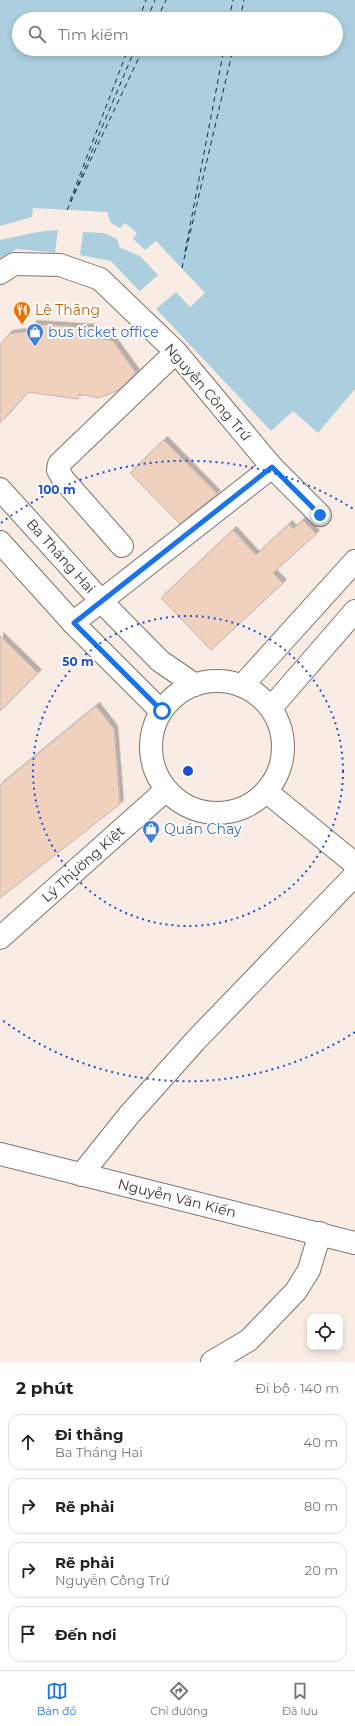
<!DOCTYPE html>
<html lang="vi">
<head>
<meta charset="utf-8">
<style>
  :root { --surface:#fff; --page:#f6f6f6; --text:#202124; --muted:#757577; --line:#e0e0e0; --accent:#1a73e8 }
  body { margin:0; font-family:Montserrat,sans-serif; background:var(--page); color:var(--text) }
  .controls { position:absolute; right:12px; bottom:12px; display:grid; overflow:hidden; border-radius:8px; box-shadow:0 2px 6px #0003 }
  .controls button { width:36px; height:36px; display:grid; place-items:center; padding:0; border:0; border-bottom:1px solid var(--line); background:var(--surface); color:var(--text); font:20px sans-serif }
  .stop { position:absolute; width:12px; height:12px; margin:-9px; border:3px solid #1a73e8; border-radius:50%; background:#fff }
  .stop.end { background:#1a73e8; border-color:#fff; box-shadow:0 1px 4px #0008 }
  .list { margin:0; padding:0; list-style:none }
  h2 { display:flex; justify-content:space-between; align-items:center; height:52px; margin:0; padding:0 16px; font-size:17px }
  h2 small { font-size:13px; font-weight:400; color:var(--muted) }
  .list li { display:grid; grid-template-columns:26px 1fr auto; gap:12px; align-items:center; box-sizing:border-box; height:56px; margin:0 8px 8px; padding:0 8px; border:1px solid var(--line); border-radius:12px }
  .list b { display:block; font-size:15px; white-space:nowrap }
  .list p { margin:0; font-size:13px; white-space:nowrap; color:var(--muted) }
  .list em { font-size:13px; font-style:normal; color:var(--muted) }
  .icon { flex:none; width:22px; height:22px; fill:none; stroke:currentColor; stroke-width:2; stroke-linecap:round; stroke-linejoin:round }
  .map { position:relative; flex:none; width:355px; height:1362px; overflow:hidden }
  .search { position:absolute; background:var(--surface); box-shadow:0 2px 6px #0003; left:12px; right:12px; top:12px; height:44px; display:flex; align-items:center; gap:10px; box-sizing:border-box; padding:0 14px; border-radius:22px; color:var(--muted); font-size:15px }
  .sheet { height:308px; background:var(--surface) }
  nav { display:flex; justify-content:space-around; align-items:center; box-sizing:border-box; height:56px; border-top:1px solid var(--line); background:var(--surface); font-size:11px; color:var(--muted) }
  nav a { display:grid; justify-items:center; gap:2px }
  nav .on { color:var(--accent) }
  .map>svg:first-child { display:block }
  .water { fill:#abcfde; fill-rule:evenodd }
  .pier { fill:#f9ece4 }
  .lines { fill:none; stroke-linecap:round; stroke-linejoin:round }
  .ferry { stroke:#0e303b; stroke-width:1; stroke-dasharray:5 4; stroke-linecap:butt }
  .building { fill:#f0d1be; stroke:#c2b5ae; filter:url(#shadow) }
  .minor-casing { stroke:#7f746d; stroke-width:24 }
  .major-casing { stroke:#7f746d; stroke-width:24 }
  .minor { stroke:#fff; stroke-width:22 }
  .major { stroke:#fff; stroke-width:22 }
  .route { stroke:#1a73e8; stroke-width:5 }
  .ring { fill:none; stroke:#1d4ed8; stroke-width:2; stroke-dasharray:2 4 }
  .labels { text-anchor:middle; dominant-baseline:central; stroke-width:4; stroke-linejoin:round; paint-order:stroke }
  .food-label { font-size:14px; fill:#c56008; stroke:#fff; text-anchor:start }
  .shop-label { font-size:14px; fill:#366cbe; stroke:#fff; text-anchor:start }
  .street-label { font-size:14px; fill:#383330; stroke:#fff }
  .centre { fill:#1d4ed8; stroke:#fff; stroke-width:2 }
  .ring-label { font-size:12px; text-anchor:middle; font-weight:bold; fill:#1d4ed8; stroke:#fff; stroke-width:4; stroke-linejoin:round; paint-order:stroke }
</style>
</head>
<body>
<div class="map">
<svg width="355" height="1362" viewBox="0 0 355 1362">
  <defs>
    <filter id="shadow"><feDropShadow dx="3.5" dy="-3.5" stdDeviation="0" flood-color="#0004"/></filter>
  </defs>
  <rect width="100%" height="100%" fill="#f9ece4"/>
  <path class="water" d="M0,0H355V389L318,433L293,411L271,431L111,261L80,255L17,249L0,258ZM19,19H336V49H19Z"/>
  <path class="pier" d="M33,208L107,212L111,223L120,228L125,223L137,233L133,239L145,250L156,241L205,293L190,307L176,292L155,310L139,292L158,275L140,256L123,249L120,248L117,239L104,233L83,232L80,255L55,253L58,230L37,232L0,240V226L32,217Z"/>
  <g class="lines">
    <g class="ferry">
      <path d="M139,19L146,0"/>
      <path d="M147,19L155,0"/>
      <path d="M157,19L166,0"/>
      <path d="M229,19L233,0"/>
      <path d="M240,19L244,0"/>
      <path d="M74,194L135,49"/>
      <path d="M70,201L128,49"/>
      <path d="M67,210L143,49"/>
      <path d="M185,252L224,49"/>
      <path d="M182,268L233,49"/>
    </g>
  </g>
  <g class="building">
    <path d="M33,324L94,328V337L113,341L136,373L117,391L99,398L79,394L78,399L28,392L0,423V345L9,334L33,331Z"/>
    <path d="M164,440L217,494L180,524L130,473Z"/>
    <path d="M303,520L316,534L273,573L283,583L211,650L161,598L233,530L256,555L289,524L293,529Z"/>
    <path d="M0,636L38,673L0,711Z"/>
    <path d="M96,706L114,729L120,804L0,898V785Z"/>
  </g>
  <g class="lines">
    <defs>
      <g id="minor">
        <path d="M0,273L14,264L60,265L100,279L176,352L272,467L320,515"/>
        <path d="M122,546L63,479L58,470L59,464L176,352"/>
        <path d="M73,623L272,467"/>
        <path d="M242,686L355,561"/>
        <path d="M271,708L355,611"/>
        <path d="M267,792L355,864"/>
        <path d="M0,1154L355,1243"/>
        <path d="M81,1175L129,1115L196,1040L355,875"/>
        <path d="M212,1362L249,1340L296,1291L309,1270L320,1233"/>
      </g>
      <g id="major">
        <path d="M0,489L102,602L160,661L195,685"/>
        <path d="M0,542L73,623L161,711"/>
        <circle cx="217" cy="747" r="66"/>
        <path d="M0,938L166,790"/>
      </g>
    </defs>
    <use href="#minor" class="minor-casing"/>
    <use href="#major" class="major-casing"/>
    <use href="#minor" class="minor"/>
    <use href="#major" class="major"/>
  </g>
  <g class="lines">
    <path class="route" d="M162,711L74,623L272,467L320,515"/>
  </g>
  <g class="ring">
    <circle cx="188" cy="771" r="155"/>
    <path d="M355 1032A310 310 0 0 1 1 1019M1 523A310 310 0 0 1 355 510"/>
  </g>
  <defs>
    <symbol id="restaurant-pin" viewBox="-11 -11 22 30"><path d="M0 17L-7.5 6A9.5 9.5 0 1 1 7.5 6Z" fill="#e8710a" stroke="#fff"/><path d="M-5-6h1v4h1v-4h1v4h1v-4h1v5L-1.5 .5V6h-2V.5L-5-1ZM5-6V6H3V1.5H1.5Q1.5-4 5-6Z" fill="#fff"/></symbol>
    <symbol id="shop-pin" viewBox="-11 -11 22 30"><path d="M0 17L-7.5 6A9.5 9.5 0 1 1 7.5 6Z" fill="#3f7fe0" stroke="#fff"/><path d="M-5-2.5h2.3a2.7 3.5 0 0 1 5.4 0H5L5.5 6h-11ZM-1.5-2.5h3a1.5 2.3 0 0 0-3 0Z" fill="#fff"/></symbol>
  </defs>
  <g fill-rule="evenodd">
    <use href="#restaurant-pin" x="12" y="300" width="20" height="27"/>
    <use href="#shop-pin" x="25" y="322" width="20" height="27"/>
    <use href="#shop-pin" x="141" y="819" width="20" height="27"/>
  </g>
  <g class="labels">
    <g class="food-label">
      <text x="35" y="310">Lê Thāng</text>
    </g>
    <g class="shop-label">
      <text x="48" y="332">bus ticket office</text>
      <text x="164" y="829">Quán Chay</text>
    </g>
    <g class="street-label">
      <text transform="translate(208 392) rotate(49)">Nguyễn Công Trứ</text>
      <text transform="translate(61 556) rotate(48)">Ba Tháng Hai</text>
      <text transform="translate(83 864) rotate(-42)">Lý Thường Kiệt</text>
      <text transform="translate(177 1198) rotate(14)">Nguyễn Văn Kiến</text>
    </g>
  </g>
  <circle cx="188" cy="771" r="6" class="centre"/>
  <g class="ring-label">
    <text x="57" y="494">100 m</text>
    <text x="78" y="666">50 m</text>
  </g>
</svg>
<div class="controls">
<button><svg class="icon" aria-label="locate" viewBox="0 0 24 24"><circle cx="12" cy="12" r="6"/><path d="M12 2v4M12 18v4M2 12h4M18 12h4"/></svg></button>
</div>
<div class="stop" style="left:162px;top:711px"></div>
<div class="stop end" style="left:320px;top:515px"></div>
<div class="search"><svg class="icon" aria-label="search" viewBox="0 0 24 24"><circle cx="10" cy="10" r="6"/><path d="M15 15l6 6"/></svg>Tìm kiếm</div>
</div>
<section class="sheet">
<h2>2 phút<small>Đi bộ · 140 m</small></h2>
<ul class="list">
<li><svg class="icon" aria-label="ahead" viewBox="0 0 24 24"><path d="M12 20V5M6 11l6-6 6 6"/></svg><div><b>Đi thẳng</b><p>Ba Tháng Hai</p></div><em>40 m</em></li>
<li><svg class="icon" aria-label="right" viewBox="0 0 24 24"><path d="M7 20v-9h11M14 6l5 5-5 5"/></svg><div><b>Rẽ phải</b></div><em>80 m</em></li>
<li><svg class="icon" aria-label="right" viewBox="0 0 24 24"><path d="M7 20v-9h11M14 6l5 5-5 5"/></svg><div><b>Rẽ phải</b><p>Nguyễn Công Trứ</p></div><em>20 m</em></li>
<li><svg class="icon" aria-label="arrive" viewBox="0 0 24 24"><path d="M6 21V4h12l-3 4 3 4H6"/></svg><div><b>Đến nơi</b></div></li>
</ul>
</section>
<nav>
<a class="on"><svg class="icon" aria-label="map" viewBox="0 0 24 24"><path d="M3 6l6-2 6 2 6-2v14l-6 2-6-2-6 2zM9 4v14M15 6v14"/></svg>Bản đồ</a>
<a><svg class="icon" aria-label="directions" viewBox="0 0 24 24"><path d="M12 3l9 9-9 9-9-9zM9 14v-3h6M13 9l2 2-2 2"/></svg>Chỉ đường</a>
<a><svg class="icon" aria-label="saved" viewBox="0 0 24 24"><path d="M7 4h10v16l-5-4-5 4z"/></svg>Đã lưu</a>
</nav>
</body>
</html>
